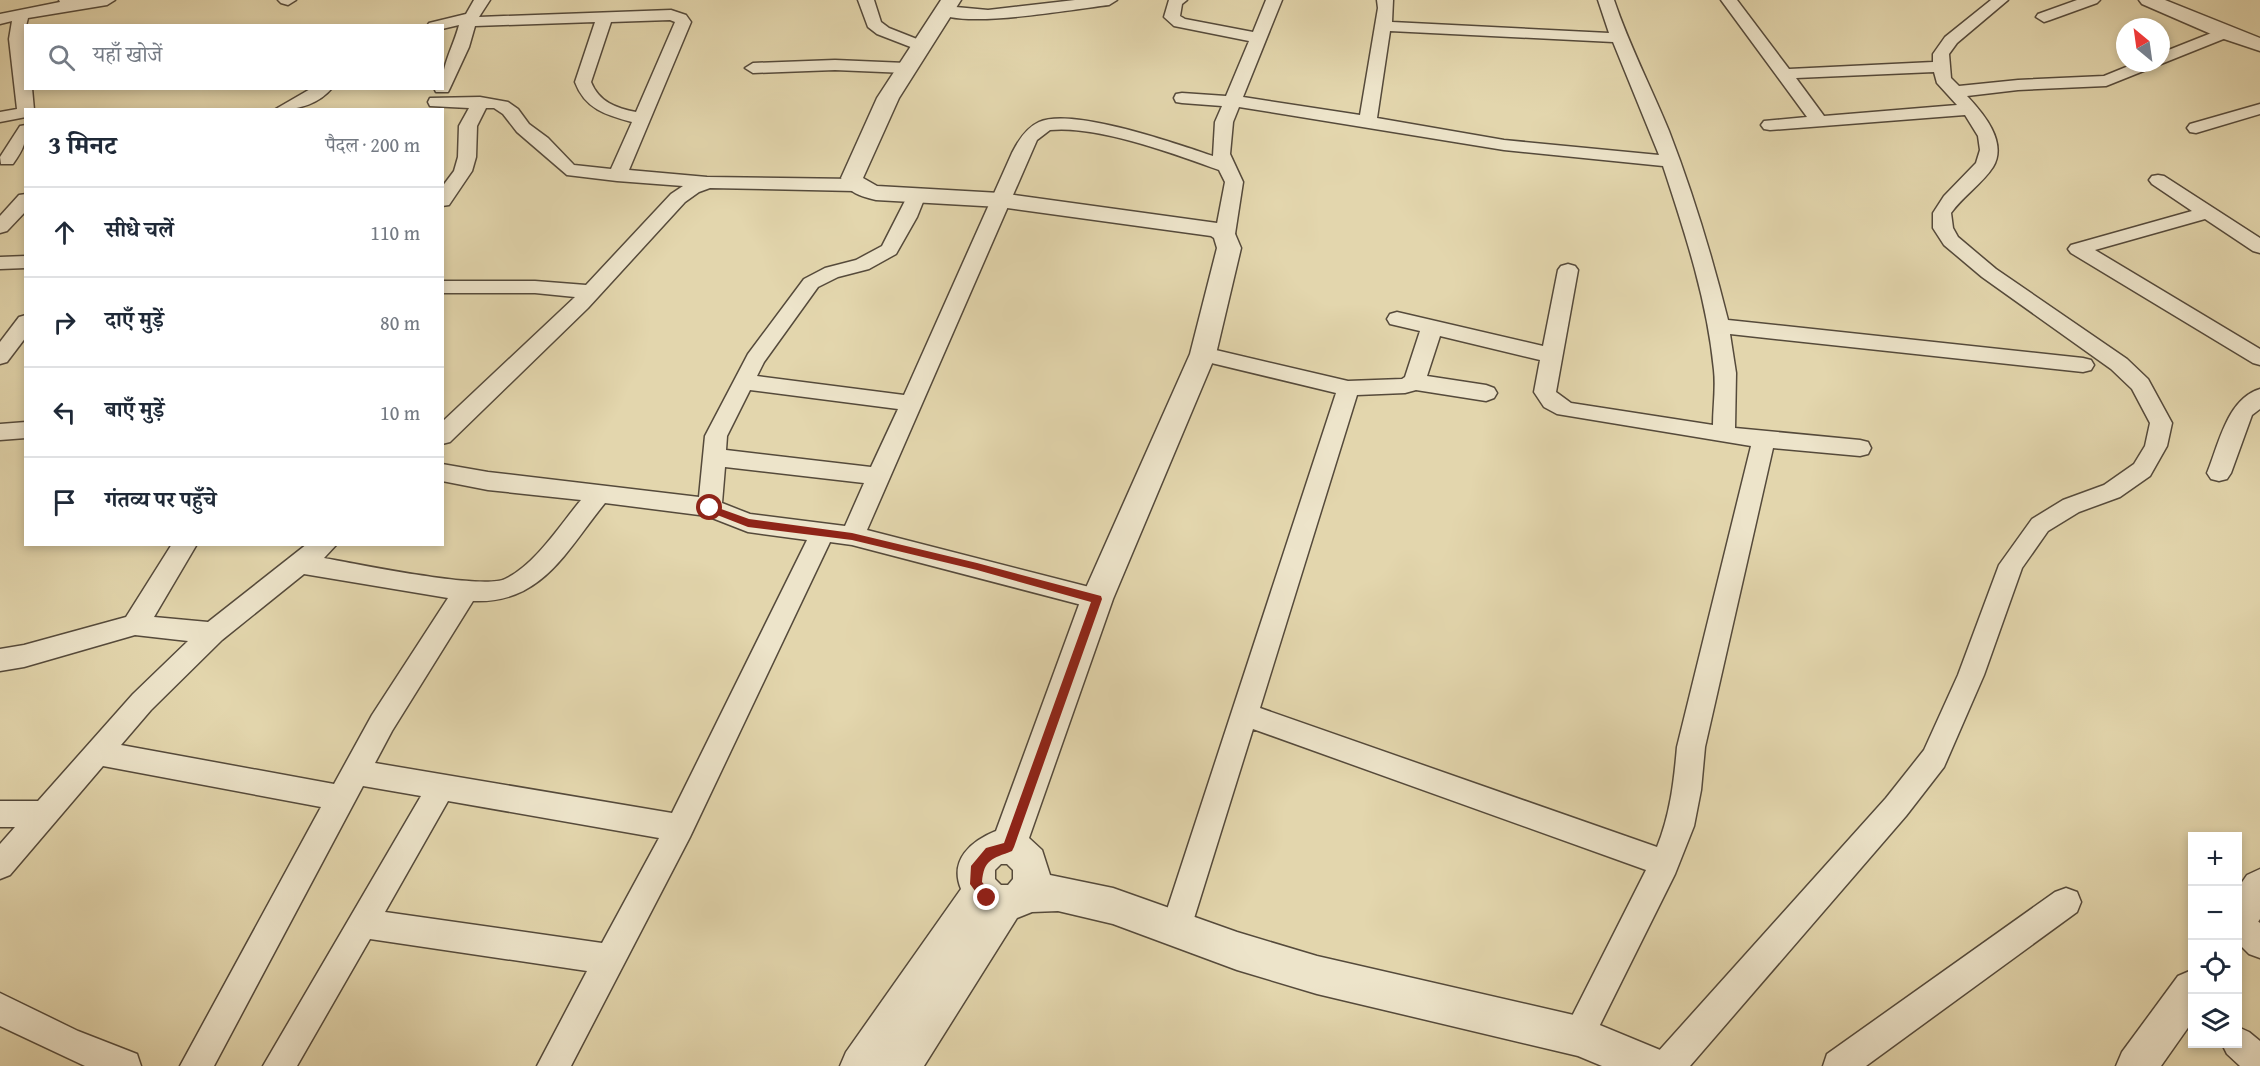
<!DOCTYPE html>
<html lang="hi">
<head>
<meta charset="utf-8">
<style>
  :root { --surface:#fff; --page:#f6f6f7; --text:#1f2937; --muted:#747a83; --line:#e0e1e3 }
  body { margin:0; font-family:"Gentium Book Plus","Noto Serif Devanagari",serif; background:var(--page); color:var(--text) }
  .controls { position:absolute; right:18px; bottom:18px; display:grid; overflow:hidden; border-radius:0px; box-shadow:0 3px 9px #0003 }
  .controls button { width:54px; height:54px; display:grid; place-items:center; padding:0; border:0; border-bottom:2px solid var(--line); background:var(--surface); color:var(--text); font:30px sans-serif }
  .compass { position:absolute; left:2116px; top:18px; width:54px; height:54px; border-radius:50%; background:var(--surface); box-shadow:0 3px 9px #0003; rotate:331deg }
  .stop { position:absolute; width:18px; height:18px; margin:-14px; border:4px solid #8f2418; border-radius:50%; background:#fff }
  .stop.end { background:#8f2418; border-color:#fff; box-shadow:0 2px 6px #0008 }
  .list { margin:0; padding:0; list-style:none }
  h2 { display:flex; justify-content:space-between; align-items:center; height:78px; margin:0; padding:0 24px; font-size:26px }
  h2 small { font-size:20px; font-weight:400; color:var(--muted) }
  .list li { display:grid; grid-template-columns:39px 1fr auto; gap:18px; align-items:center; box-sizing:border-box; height:90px; padding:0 24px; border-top:2px solid var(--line) }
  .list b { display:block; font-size:22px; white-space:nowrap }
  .list em { font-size:20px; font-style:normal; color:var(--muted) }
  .icon { flex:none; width:33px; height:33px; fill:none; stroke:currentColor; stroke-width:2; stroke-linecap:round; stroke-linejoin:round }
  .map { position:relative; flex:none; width:2260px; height:1066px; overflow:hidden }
  .search { position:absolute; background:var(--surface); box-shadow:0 3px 9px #0003; left:24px; top:24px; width:420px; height:66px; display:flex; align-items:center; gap:15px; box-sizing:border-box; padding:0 21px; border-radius:0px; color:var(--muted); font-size:22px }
  .panel { position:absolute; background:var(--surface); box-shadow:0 3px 9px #0003; left:24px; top:108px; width:420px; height:438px; border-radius:0px }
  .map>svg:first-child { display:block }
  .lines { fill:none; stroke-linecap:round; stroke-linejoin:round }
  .minor-casing { stroke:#554a3b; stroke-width:3 }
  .tertiary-casing { stroke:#554a3b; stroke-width:3 }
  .minor { fill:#ede4ca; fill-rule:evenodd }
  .tertiary { fill:#ede4ca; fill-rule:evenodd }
  .route { fill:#8f2418 }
</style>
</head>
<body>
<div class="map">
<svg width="2260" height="1066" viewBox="0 0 2260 1066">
  <rect width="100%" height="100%" fill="#e3d6ad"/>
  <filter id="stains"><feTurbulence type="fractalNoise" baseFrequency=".00333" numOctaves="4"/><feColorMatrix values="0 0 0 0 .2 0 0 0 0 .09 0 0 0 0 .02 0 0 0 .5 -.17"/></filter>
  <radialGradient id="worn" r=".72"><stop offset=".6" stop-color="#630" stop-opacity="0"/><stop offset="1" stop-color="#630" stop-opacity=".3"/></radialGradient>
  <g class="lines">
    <defs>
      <g id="minor">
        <path d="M59,0H115L107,5L28,18L26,26V88H32L34,110H26V117L0,122V112L17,109L9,39L12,21L0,24V14L60,2Z"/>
        <path d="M278,0H296L288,5L281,3Z"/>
        <path d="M474,0H490L479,17L671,10L686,15L691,22L629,170L707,177L855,179L861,181L864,185L861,189L855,191L710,188L699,192L685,202L588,308L450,442L442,444V422L575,297L535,293H442V281H535L586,285L671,194L683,186L617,181L567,175L517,132L503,114L494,108H486L477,126L476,157L472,171L449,205L442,206V187L454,171L458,157L459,126L469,108L430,106L428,102L430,98L480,97L508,102L518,109L529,124L548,138L574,165L611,169L632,122C606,115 585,109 575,82L595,22L475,26L469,47L450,88L448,92H436L434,88H442C442,63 453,48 459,25L442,29V26H427L429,23L466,14ZM670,20L675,22L636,112C616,108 599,102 591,82L611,22Z"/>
        <path d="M858,0H874L881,22L889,28L927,43L929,46L921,51L877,34L868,27Z"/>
        <path d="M1075,0H1117L1109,5C1081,8 954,31 937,11L945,6L988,10Z"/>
        <path d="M1169,0H1187L1182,4L1180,16L1185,19L1253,32L1266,0H1282L1243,97L1360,115L1378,8L1377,0H1393L1392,22L1609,33L1598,0H1614C1629,45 1651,87 1669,131C1693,193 1712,256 1728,320L2083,358L2091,360L2094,365L2091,370L2083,372L1730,334L1736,373L1735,428L1860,440L1868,442L1871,448L1868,454L1860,456L1773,448L1705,747L1701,790L1694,826L1675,874L1589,1047L1578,1052L1567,1047L1562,1036L1646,870L1253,729L1191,928L1187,938L1176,943L1165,938L1161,928L1336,393L1203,361L1196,359L1192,354L1196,349L1203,347L1348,381L1402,379L1405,377L1420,331L1390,324L1387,319L1390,314L1397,312L1543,346L1558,270L1561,266L1568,264L1575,266L1578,270L1556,392L1571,403L1713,425C1713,407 1716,388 1714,370C1707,299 1685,233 1663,166L1504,150L1239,107L1233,122L1230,154L1243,182L1235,234L1232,238H1218L1215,234L1225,182L1219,170C1175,154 1097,125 1050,130L1037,140L867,530L1097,589L1106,592L1110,599L1106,606L1097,609L852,545L830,542L690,837L571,1066H537L587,971L370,939L297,1066H263L421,796L363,786L214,1066H180L321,807L103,766L10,875L0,879V844L15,827H0V801H38L133,694L188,641L135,635L24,667L0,671V649L24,645L126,617L172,544H197L154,617L208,622L307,544H337L324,558C357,564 481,590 505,579C535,565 560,525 581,500L488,490L442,481V464L488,472L699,497L705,436L748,354L804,279L825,268L856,260L882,246L909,193H923L925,197L917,217L896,254L869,269L838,277L818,287L764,362L757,376L904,395L1012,153C1018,141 1026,128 1039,122C1072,107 1177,144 1213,156L1215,122L1222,106L1182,103L1176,102L1174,98L1176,94L1182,93L1226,96L1249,41L1174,26L1164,17ZM1390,31L1613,42L1659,155L1504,140L1377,118ZM1440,336L1540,360L1534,392L1544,407L1557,414L1751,446L1677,747C1674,782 1670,815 1657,847L1260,708L1357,395L1405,393L1416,390L1486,401L1494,398L1497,393L1494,388L1486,385L1427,376ZM750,390L898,409L871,467L726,450L727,436ZM725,467L864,483L845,526L750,514L722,503ZM605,503L707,516L748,532L807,540L672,813L375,763L392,731L473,601C542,604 566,551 605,503ZM304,574L448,598L372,715L334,784L121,745L151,710L222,640ZM448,801L659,838L602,943L385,912Z"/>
        <path d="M1721,0H1737L1789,69L1933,62V54L1945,37L1991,0H2008L1957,43L1949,54L1951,78L1959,86L2018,80L2104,76L2136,63H2161V53L2219,30H2231L2233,33L2231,36L2106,86L2018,90L1967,96C1983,113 2008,142 1993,167C1982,184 1963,196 1951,213L1953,228L1958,237L1996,269L2127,359L2148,379L2172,423L2167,446L2150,476L2120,497L2079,512L2048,531L2022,568L1984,675L1944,767L1906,816L1690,1066H1652L1656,1054L1886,798L1924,750L1958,675L1999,565L2032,519L2063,500L2104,485L2134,464L2145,446L2150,423L2132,389L2111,369L1982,277L1944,245L1933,228V213L1944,196L1976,163L1980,150L1978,136L1965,115L1770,130L1764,129L1761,125L1764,121L1807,117ZM1934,72L1937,83L1957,105L1824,116L1796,78Z"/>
        <path d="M2077,0H2100L2097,3L2050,20L2044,22L2036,17L2038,14Z"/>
        <path d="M835,60L906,63L914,68L906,73L835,70L753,73L745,68L753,63Z"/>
        <path d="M312,88H332C317,106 295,110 274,110Z"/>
        <path d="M2260,104V114L2196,133L2190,132L2187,128L2190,124Z"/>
        <path d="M26,125C26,143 24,148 13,164H1L0,157L20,126Z"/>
        <path d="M2158,175L2164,176L2260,238V253L2253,251L2205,219L2095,250L2260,349V365L2253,363L2071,253L2068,249L2071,245L2192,211L2152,184L2149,180L2152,176Z"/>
        <path d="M26,194V211L7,231L0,233V216L19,195Z"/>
        <path d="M26,256V268L0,269V257Z"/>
        <path d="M26,315V337L7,362L0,364V342L19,317Z"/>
        <path d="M2260,389V409L2252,415L2231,473L2227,479L2219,481L2211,479L2207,473C2219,444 2227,399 2260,389Z"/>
        <path d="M26,422V438L0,440V424Z"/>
        <path d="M2066,888L2077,892L2081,902L2077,912L1866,1066H1823L1827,1054L2055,892Z"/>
        <path d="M2238,909L2249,914L2260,923V958L2249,954L2238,943Z"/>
        <path d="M0,993L78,1031L137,1054L141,1066H85L0,1026Z"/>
        <path d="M2238,1027L2249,1032L2260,1041V1066H2240L2227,1054L2222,1044H2238Z"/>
      </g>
      <g id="tertiary">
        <path d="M941,0H961L899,98L863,178L877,186L1000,193L1217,223L1233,229L1241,248L1216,354L1113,599L1029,838L1042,850L1050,875L1113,888L1237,932L1317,956L1578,1016L1665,1052L1671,1066H1602L1578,1056L1317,994L1237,970L1113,924L1058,911L1032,912L1017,918L924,1066H840L846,1052L961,889C949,860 971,841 996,831L1081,599L1190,354L1217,248L1214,238L1211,236L1000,207L876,200C860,196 849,193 841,178L877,98ZM1001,864H1007L1013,870V879L1008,885H1001L995,879V870Z"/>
        <path d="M2139,0H2165L2260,38V51L2218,37L2142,4Z"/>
        <path d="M2260,869V919L2251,932L2238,937V888L2247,875Z"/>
        <path d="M2192,970V1022L2161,1066H2116L2122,1052L2178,976Z"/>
      </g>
    </defs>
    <use href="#minor" class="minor-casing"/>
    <use href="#tertiary" class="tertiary-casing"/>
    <use href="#minor" class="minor"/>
    <use href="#tertiary" class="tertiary"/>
  </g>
  <path class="route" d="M710,505L749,519L852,533L977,563L1101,596L1102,599L1014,847L1012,851C992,859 984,859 982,882L992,894V902H983L970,884L971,866L986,848L1004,843L1091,602L977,570L852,540L748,527L707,511L705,508Z"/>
  <rect width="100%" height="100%" filter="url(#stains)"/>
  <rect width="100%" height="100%" fill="url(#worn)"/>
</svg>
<div class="controls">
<button>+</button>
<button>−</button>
<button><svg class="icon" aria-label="locate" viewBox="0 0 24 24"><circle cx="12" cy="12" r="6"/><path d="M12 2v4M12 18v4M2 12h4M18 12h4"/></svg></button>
<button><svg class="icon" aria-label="layers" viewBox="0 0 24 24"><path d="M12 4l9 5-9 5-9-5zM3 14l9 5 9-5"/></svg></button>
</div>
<svg class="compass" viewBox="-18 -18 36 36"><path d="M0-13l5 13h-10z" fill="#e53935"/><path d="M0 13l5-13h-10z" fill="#747a83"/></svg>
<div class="stop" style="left:710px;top:508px"></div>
<div class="stop end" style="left:987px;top:898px"></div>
<div class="search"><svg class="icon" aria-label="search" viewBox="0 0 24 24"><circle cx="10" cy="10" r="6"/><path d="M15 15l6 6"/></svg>यहाँ खोजें</div>
<section class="panel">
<h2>3 मिनट<small>पैदल · 200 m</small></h2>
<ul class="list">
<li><svg class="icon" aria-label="ahead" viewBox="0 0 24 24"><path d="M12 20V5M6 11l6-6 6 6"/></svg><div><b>सीधे चलें</b></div><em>110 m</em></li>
<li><svg class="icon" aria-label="right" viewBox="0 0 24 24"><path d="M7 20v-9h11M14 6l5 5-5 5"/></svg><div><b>दाएँ मुड़ें</b></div><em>80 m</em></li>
<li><svg class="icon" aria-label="left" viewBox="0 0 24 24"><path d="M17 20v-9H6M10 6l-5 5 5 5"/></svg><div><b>बाएँ मुड़ें</b></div><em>10 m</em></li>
<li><svg class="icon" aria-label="arrive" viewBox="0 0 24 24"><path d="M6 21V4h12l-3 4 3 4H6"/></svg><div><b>गंतव्य पर पहुँचे</b></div></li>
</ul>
</section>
</div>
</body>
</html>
